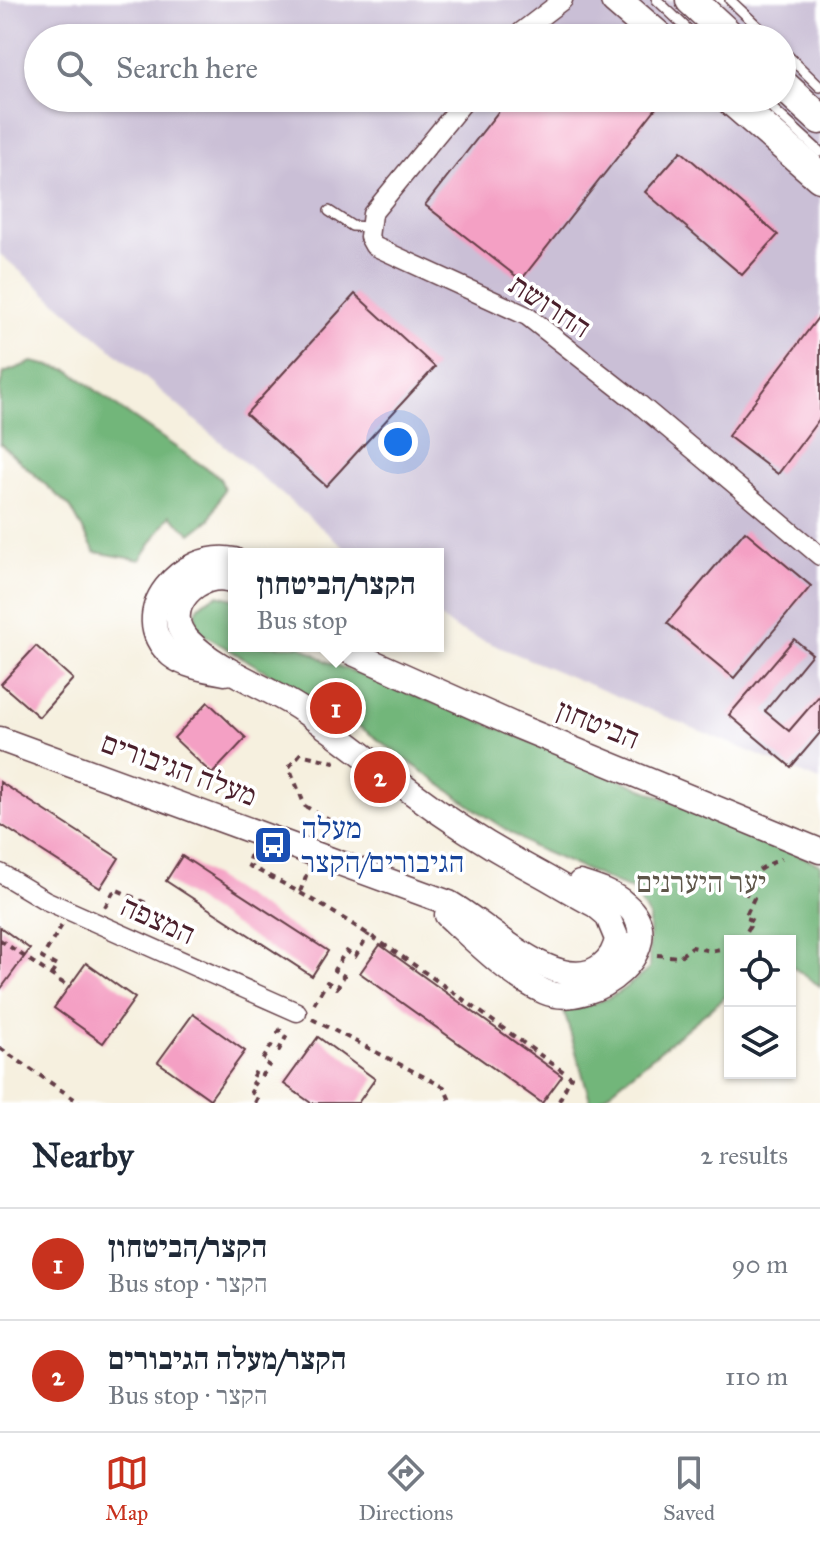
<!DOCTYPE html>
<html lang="en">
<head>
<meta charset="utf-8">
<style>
  :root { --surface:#fff; --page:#f6f6f7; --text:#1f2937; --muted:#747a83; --line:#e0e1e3; --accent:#c8321e }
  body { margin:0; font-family:"IM FELL Great Primer","Frank Ruhl Libre",serif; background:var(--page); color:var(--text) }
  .controls { position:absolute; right:24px; bottom:24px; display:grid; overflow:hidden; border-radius:0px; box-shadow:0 2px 6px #0004 }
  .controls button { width:72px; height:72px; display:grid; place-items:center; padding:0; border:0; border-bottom:2px solid var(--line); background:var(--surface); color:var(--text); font:40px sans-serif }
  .you { position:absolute; left:398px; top:442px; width:28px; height:28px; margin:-20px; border:6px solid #fff; border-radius:50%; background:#1a73e8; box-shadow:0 0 0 12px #1a73e833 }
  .badge { display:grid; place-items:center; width:52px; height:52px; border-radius:50%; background:var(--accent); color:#fff; font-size:26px; font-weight:700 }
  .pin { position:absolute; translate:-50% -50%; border:4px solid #fff; box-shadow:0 2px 8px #0006 }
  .popup { position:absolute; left:228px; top:548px; width:216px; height:104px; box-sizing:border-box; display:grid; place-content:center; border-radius:0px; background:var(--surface); filter:drop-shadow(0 2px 6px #0005); font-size:26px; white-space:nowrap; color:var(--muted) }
  .popup b { font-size:30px; color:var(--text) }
  .popup::after { content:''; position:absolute; left:50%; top:100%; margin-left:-16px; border:16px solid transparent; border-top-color:var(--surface) }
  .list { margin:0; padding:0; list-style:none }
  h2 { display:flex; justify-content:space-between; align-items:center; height:104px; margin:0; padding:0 32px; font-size:34px }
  h2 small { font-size:26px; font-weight:400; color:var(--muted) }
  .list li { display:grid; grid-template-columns:52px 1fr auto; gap:24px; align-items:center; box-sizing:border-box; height:112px; padding:0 32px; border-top:2px solid var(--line) }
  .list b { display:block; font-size:30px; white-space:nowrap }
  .list p { margin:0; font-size:26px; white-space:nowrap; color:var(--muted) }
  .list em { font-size:26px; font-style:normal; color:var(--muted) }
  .icon { flex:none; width:44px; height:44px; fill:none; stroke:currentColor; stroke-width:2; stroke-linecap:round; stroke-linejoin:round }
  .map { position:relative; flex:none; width:820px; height:1103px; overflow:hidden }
  .search { position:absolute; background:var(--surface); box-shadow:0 2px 6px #0004; left:24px; right:24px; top:24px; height:88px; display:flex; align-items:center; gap:20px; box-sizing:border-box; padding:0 28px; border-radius:44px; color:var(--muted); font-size:30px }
  .sheet { height:328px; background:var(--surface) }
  nav { display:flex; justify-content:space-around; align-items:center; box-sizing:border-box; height:112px; border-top:2px solid var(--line); background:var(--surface); font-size:22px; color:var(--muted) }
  nav a { display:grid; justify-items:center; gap:4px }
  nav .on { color:var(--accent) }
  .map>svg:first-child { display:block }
  .industrial { fill:#cabfd6; fill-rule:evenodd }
  .forest { fill:#72b67a; stroke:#5e6a52; stroke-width:2 }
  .building { fill:#f4a0c4 }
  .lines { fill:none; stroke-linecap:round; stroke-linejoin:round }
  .service-casing { stroke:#643e46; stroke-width:12 }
  .minor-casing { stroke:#643e46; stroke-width:21 }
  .tertiary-casing { stroke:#643e46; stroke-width:27 }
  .primary-casing { stroke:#643e46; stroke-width:33 }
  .path { stroke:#643e46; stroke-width:4; stroke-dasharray:6 6; stroke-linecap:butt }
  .service { stroke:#fff; stroke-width:9 }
  .minor { stroke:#fff; stroke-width:18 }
  .tertiary { stroke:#fff; stroke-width:24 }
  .primary { stroke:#fff; stroke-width:30 }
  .labels { text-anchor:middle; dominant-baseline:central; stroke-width:7; stroke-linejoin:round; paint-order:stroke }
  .street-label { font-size:30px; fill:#4a1f2b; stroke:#fff }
  .transit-label { font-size:30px; fill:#164399; stroke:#fff; text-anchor:start }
  .park-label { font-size:30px; fill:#5e5649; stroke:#fff }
</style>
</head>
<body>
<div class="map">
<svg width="820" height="1103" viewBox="0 0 820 1103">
  <rect width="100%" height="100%" fill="#fff"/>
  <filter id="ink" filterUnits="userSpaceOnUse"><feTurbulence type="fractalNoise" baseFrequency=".0125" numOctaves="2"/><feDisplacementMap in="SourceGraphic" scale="16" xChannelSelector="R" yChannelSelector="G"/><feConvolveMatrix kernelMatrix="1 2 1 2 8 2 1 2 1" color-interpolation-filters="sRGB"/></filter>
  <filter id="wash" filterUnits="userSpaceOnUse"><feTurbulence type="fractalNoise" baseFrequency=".006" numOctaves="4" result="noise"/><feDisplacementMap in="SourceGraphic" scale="32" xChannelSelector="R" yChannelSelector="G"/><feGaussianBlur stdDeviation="1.8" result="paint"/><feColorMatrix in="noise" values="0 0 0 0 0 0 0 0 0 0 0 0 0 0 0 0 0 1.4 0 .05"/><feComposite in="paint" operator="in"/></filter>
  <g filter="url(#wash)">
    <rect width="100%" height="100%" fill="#f6f0df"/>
    <path class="industrial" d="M0,0H820V781L456,629L438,616V554H352L0,254ZM38,38H782V98H38Z"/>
    <g class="forest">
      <path d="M32,362L69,370L122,410L220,478L224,489L210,519L191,534L170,515L140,560L95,552L71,508L0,443V387L4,373Z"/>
      <path d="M218,595L234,599V646H301L328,662L501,729L820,864V986L790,965V941H730V993L596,1103H591L564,1011C606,1002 616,997 649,969V917L634,891L533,847L485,816L363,729L201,633C190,612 196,603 218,595Z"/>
    </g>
    <g id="blocks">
      <g class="building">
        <path d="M509,98H654L660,103L521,280L425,205Z"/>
        <path d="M681,151L778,235L742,275L645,192Z"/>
        <path d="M355,294L435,367L326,486L246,414Z"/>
        <path d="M820,315V418L778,474L728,436Z"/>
        <path d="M745,531L811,586L734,678L667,623Z"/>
        <path d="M794,639L812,654L765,711L789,731L820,695V733L791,767L729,715Z"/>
        <path d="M36,646L73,679L39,717L1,684Z"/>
        <path d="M208,702L246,738L212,774L174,738Z"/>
        <path d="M0,782L119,858L100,888L0,824Z"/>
        <path d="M182,856L328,951L312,976L166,881Z"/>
        <path d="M0,927L30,949L0,990Z"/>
        <path d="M380,945L562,1076L542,1103L360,973Z"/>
        <path d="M86,963L135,998L103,1043L54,1008Z"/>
        <path d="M193,1014L245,1051L210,1099L158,1062Z"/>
        <path d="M318,1037L375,1079L358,1103H311L284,1084Z"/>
      </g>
    </g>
  </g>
  <g filter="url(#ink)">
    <use href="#blocks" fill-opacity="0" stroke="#643e46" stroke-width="2"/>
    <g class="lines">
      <defs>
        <g id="service">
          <path d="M657,0L697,38"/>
          <path d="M730,0L770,38"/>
          <path d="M782,50L820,87"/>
          <path d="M761,98L820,152"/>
          <path d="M329,211L352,226L369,227"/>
        </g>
        <g id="minor">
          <path d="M521,32L563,0"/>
          <path d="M467,98L372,214L369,237L374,246L527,316L638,403L820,556"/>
          <path d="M0,873L45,900L297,1012"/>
        </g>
        <g id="tertiary">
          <path d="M337,646L512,724L820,851"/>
          <path d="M225,673C208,670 184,666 171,655C124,614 183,549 234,560"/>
          <path d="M0,739L449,903C485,922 561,1000 602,965C611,958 615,950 617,939L607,915L595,905C577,896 560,885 542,875C497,851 455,825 414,794C376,766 340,736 302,710C265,685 219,672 188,640C158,610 200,567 234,581"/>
          <path d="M447,915C474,940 511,977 545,992C592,1012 675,946 625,904C613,893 596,888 580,883"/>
        </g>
        <g id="primary">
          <path d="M616,0L660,38"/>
          <path d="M691,0L732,38"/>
          <path d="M782,84L820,119"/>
          <path d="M729,98L820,177"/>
        </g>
      </defs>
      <use href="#service" class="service-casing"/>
      <use href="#minor" class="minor-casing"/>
      <use href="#tertiary" class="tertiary-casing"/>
      <use href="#primary" class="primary-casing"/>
      <g class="path">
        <path d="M333,760L334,762L300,754L289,767L305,806L339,826L333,841"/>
        <path d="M251,854L247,865C363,921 466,1003 571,1077L558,1103"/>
        <path d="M300,892L306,876H304"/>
        <path d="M105,907L115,889L148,904"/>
        <path d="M0,940L69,987"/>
        <path d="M741,941L753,921L745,917L754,898L741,891C750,874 764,865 782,859"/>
        <path d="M657,955L679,957L692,947L710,951L730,947"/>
        <path d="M51,975L57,966L42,958L62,925"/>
        <path d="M314,1004L327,982L337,988L344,976L334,970L346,951L355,957L369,934"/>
        <path d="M312,1019L444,1087L451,1103"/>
        <path d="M0,1048L80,1103"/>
        <path d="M255,1103L258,1097L251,1092L256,1085L250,1081L256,1071L263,1075L269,1065L262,1061L271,1046L279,1050L286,1037L278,1033L283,1025"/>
      </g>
      <use href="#service" class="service"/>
      <use href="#minor" class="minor"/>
      <use href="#tertiary" class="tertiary"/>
      <use href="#primary" class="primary"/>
    </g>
  </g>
  <defs>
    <symbol id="bus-square" viewBox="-11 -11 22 22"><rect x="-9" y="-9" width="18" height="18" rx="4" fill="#1a4fb4" stroke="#fff"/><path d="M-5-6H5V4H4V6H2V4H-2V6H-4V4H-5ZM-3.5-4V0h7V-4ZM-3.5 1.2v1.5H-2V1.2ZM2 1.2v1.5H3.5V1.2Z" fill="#fff"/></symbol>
  </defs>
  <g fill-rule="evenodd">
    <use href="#bus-square" x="251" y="823" width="44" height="44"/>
  </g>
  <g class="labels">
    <g class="street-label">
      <text transform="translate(550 306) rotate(33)">החרושת</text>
      <text transform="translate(598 724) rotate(22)">הביטחון</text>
      <text transform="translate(179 769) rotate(20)">מעלה הגיבורים</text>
      <text transform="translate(158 920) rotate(24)">המצפה</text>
    </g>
    <g class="transit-label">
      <text x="301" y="828">מעלה<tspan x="301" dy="34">הגיבורים/הקצר</tspan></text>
    </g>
    <g class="park-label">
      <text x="701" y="882">יער היערנים</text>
    </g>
  </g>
</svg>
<div class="controls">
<button><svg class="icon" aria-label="locate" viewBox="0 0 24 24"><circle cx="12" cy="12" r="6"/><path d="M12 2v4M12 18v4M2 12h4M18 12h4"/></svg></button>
<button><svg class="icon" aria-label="layers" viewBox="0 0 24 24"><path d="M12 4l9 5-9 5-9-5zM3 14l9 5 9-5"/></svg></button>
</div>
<div class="you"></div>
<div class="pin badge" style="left:336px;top:708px">1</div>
<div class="popup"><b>הקצר/הביטחון</b>Bus stop</div>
<div class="pin badge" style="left:380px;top:777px">2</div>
<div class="search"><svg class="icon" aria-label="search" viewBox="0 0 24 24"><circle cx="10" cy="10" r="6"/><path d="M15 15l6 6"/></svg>Search here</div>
</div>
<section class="sheet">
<h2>Nearby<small>2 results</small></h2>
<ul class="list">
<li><span class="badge">1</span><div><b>הקצר/הביטחון</b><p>Bus stop · הקצר</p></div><em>90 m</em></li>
<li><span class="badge">2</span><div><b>הקצר/מעלה הגיבורים</b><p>Bus stop · הקצר</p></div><em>110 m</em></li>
</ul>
</section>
<nav>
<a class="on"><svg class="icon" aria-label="map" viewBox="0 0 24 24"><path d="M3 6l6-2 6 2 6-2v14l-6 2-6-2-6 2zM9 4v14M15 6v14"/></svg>Map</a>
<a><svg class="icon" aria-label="directions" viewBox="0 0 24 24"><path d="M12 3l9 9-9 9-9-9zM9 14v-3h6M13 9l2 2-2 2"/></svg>Directions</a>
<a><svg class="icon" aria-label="saved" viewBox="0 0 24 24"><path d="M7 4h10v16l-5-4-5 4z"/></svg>Saved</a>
</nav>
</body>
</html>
